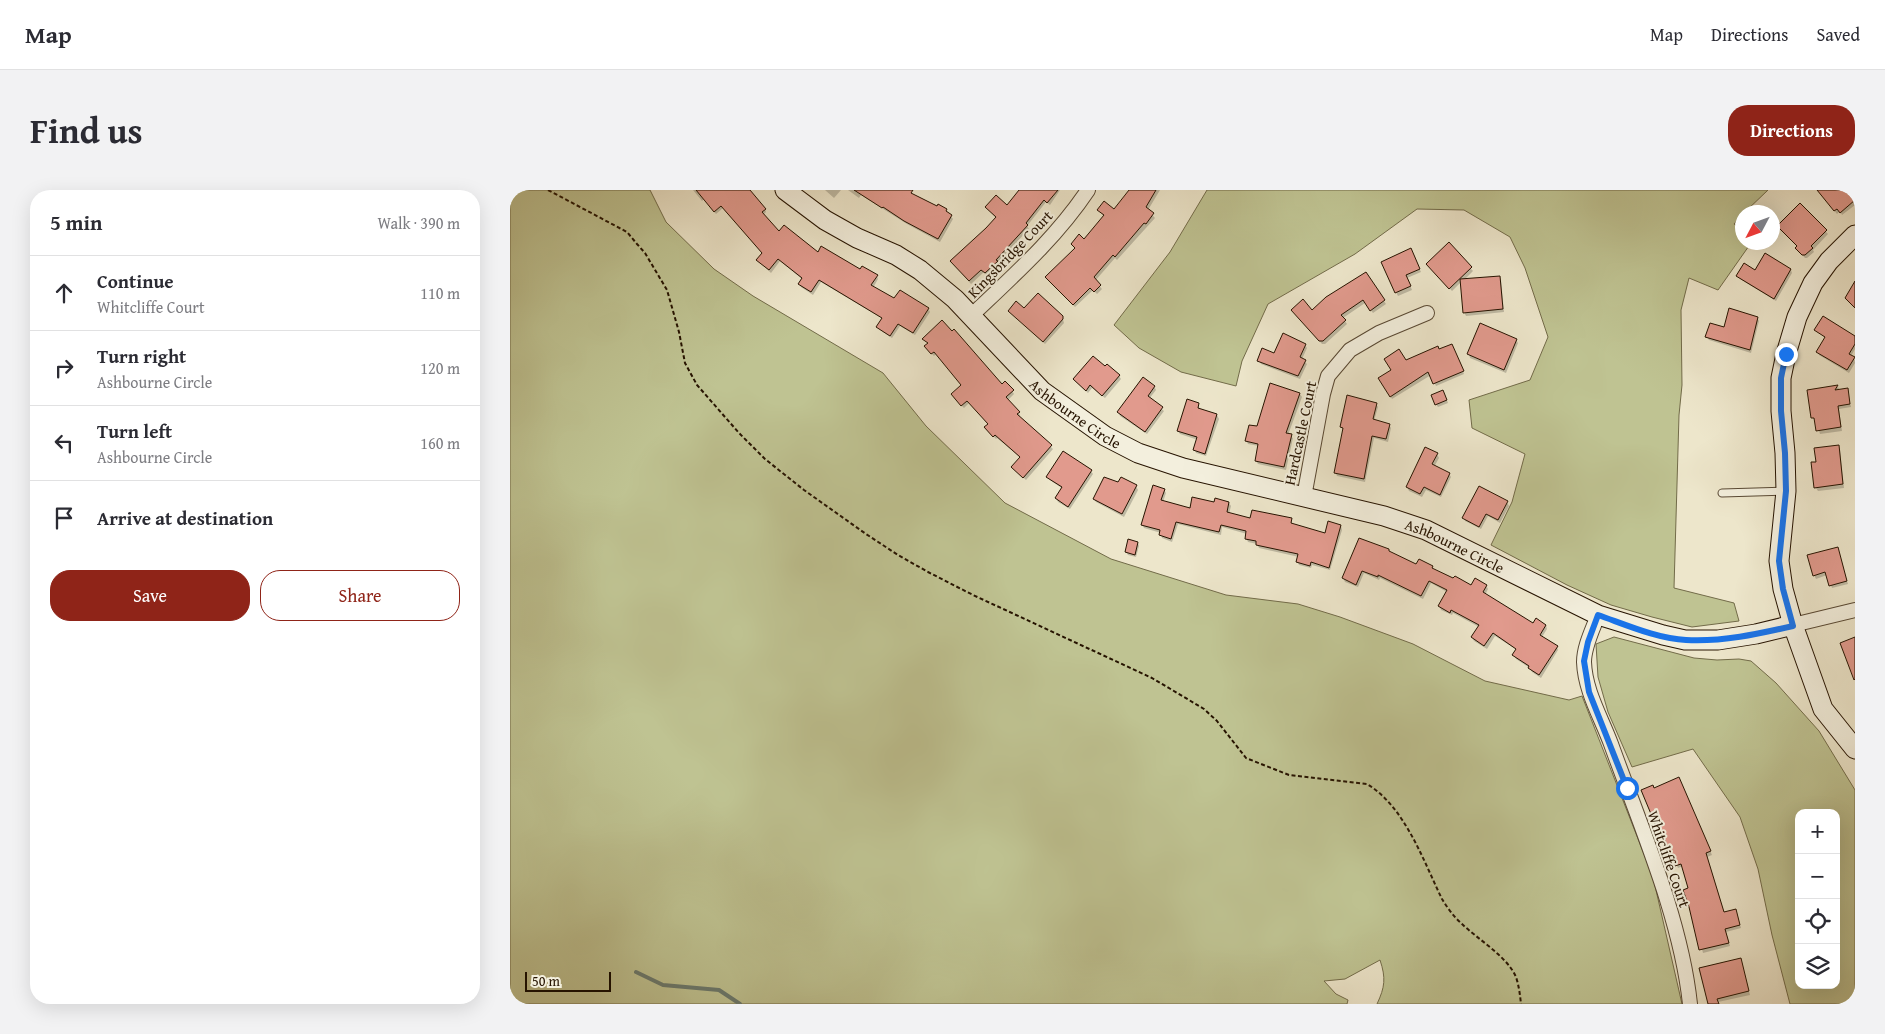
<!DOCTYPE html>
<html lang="en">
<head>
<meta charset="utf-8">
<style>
  :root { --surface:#fff; --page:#f2f2f3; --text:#2b2b33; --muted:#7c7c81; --line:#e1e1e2; --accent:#8f2418 }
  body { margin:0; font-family:"Gentium Book Plus",serif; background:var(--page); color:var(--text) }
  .controls { position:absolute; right:15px; bottom:15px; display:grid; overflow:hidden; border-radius:10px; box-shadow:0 5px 20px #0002 }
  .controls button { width:45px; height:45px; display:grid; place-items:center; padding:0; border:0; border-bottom:1px solid var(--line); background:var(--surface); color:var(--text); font:25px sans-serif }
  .compass { position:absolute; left:1225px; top:15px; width:45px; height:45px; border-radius:50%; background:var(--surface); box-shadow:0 5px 20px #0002; rotate:229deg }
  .scale { position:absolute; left:15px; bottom:12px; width:86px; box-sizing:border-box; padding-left:5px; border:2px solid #261300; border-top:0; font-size:14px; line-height:18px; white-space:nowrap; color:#261300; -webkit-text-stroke:4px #f3efdd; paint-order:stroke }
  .stop { position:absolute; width:15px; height:15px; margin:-11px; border:4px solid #1a73e8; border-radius:50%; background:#fff }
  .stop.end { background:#1a73e8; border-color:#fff; box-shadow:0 1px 5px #0008 }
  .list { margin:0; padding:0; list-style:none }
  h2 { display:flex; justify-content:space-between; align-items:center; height:65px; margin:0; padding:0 20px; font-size:21px }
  h2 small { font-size:16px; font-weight:400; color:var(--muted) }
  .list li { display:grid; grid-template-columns:32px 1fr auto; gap:15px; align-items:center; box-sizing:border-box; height:75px; padding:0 20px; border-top:1px solid var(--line) }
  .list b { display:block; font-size:19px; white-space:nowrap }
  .list p { margin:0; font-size:16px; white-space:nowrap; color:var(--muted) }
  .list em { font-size:16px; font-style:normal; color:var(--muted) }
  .actions { display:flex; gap:10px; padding:15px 20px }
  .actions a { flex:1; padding:11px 0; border:1px solid var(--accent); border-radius:20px; text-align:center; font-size:18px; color:var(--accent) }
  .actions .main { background:var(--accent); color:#fff }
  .icon { flex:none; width:28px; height:28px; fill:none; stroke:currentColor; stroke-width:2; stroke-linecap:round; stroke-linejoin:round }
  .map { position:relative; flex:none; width:1345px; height:814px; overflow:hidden; border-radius:20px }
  header { display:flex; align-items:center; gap:30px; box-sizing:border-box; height:70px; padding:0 25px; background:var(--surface); border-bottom:1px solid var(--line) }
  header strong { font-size:24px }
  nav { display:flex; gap:28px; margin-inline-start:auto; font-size:18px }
  .intro { display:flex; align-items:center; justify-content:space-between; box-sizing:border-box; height:120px; padding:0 30px }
  h1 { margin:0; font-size:35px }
  .button { padding:12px 22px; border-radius:20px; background:var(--accent); color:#fff; font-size:18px; font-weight:700 }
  main { display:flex; gap:30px; padding:0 30px }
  aside { flex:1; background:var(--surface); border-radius:20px; box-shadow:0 5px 20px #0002 }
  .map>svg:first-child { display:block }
  .green { fill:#bfc392; stroke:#726b49; fill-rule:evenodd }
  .shadow { fill:#0003 }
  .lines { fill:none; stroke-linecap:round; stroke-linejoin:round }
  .stream { stroke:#6b7a6e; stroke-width:4 }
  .building { fill:#e19a8d; stroke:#261300 }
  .lane-casing { stroke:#584833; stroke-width:9 }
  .street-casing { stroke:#584833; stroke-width:16 }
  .secondary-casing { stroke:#261300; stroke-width:21 }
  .path { stroke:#261300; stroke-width:2; stroke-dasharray:4 2.5; stroke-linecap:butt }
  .lane { stroke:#f3efdd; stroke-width:7 }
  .street { stroke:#f3efdd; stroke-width:14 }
  .secondary { stroke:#f3efdd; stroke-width:19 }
  .route { stroke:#1a73e8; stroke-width:6 }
  .labels { text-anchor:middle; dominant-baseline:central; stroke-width:4; stroke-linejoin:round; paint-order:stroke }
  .street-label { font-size:15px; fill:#261300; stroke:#f3efdd }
</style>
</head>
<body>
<header>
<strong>Map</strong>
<nav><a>Map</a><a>Directions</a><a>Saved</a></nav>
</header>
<div class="intro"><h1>Find us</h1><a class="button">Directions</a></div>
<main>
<aside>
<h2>5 min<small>Walk · 390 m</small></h2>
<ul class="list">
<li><svg class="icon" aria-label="ahead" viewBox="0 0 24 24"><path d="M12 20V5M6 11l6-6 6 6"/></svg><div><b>Continue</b><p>Whitcliffe Court</p></div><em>110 m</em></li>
<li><svg class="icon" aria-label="right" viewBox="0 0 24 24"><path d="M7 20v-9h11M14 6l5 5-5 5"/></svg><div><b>Turn right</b><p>Ashbourne Circle</p></div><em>120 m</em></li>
<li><svg class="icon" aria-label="left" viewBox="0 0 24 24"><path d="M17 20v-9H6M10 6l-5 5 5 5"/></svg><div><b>Turn left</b><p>Ashbourne Circle</p></div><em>160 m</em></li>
<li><svg class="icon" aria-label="arrive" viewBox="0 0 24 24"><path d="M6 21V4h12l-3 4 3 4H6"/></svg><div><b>Arrive at destination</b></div></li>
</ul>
<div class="actions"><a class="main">Save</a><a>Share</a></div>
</aside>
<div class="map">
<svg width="1345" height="814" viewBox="0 0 1345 814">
  <rect width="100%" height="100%" fill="#ede6cb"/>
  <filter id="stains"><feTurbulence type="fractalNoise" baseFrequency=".004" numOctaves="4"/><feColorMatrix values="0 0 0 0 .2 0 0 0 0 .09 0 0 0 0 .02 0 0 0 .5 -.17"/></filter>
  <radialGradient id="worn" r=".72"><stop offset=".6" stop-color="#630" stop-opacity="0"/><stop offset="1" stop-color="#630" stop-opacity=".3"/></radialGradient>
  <g class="green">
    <path d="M0,0H140L156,32L204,79L243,106L373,183L416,236L495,313L601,369L716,405L788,414L830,427L903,454L975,491L1059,510L1072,506L1143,687L1172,814H867C875,797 876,788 870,770L835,789L814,791L826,804L838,810L837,814H0Z"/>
    <path d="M697,0H1258L1235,22H1232V25L1224,34L1232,40V52L1241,53L1208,100L1179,88L1171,120L1172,195L1169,225L1164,398L1224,413L1229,431L1182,437L1142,427L1101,415L1057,395L981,355L1002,312L1015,264L962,238L959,210L1020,190L1038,147L1015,78L1000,47L954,20L907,19L845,64L758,114L732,171L726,196L671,182L629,158L604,135L660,62Z"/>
    <path d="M1104,447L1184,468L1207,470L1229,469L1241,471L1266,493L1309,541L1345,600V814H1280L1262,745L1248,679L1230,627L1183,559L1122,577L1098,522L1088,487L1086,454ZM1289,623H1326V795H1289Z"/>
  </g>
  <g class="shadow">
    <path d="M183,0H235L255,19L256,22L253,25L269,43L308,63L367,86L368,89L363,98L385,110L418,118L420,122L405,145L390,136L382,148L370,140L368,137L373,129L311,92L303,105L291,97L289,94L292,89L270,71L261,83L248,70L253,64L213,18L206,24L194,9L192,11Z"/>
    <path d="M315,0H331L324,8Z"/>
    <path d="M338,0H399L404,6L427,18L436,20L443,29L430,52L397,34L351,5L349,8Z"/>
    <path d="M508,0H550L540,15L536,12L517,36L519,39L487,73L489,75L477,86L474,82L461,94L444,75L486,28L476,17H497L509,2Z"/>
    <path d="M621,0H650L638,20L645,28L607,70L605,68L585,91L592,99L587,104L583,100L565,117L539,90L565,59L562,54L574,50L594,27L589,20L604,21Z"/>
    <path d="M1309,0H1345V15L1332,25L1330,21L1327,24L1311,4Z"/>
    <path d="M1290,15L1318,44L1303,60L1304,62L1297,68H1295L1286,58L1288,57Z"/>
    <path d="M939,54L963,81L954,90L989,87L991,90L994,122L956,126L954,122L951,92L942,101L920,77Z"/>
    <path d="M902,63L911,82L897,88L902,100L888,106L886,102Z"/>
    <path d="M1255,65L1281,80L1282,83L1266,111L1230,89L1228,86L1245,82Z"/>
    <path d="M855,83L876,114L863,123L855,113L833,128L837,134L815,154H812L785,123L802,121Z"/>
    <path d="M514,120L552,126L554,133L535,154L499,121Z"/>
    <path d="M1247,128L1249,131L1241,163L1199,150L1197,147L1215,139Z"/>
    <path d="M1306,140L1345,147V159L1341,166L1344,168L1345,173L1339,183L1309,165L1308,162L1315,148Z"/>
    <path d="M413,149L502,201L504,204L497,211L509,223L510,226L509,228L543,259L516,290L503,278L511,268L487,248L486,249L478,241L479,235L459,213L454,218L444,208L453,195L426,164L424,166L418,160L419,154Z"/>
    <path d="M1006,150L1008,153L996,183L960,168L959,164Z"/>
    <path d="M795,155L797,158L792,169L797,174L790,189L751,174L749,170Z"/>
    <path d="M943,159L954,184L926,196L921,185L882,209L870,188L896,172L929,161Z"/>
    <path d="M595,178L609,186L611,189L595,208L582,198L578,203L564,189Z"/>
    <path d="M644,196L646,200L639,209L654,221L637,244L610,226L609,223Z"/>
    <path d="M1328,197L1329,199L1337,200L1341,217L1329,219L1332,241L1310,244L1306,231L1303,228L1298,201Z"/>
    <path d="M790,204L792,207L778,245L783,248L776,280L748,274L746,271L749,256L738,254L736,250Z"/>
    <path d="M935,205L938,213L928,217L926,214Z"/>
    <path d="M688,214L690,220L707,225L709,229L696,266L686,263L685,260L688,250L670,244L668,241Z"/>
    <path d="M866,214L868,217L864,231L879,235L881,238L878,252L864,248L855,292L827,286L825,282L834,241L831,237Z"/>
    <path d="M1328,257L1330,260L1334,298L1308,301L1306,298L1307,273Z"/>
    <path d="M927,264L929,268L924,277L939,284L941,287L931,307L916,300L912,307L899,301L897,297Z"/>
    <path d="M581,281L583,284L560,319L548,312L546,308L553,299L540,290L538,287Z"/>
    <path d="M609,294L626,296L628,300L614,327L586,312L584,309Z"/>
    <path d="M654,300L656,303L653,312L681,320L705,314L719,313L721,316L719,324L741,329H781L782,335L816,345L831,336L832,340L820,380L802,375L801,378L789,375L787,371L789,367L749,358L747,354L738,352L736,348L737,344L712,337L711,345L668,334L662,352L652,348L651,343L634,338L632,334Z"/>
    <path d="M997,312L999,316L990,333L978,326L971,339L955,331L954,328Z"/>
    <path d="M628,353L629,356L626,367L618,365L616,362Z"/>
    <path d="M1327,358L1338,394L1322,398L1317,385L1306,389L1304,385Z"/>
    <path d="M880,363L907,376L922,377L924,380L962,397L976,395L978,399L975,405L1023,434L1036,435L1037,439L1032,447L1047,457L1048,460L1031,488L1022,482L1020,478L1006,469L1004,465L1007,460L985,446L977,459L964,451L962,447L969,437L943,423L942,425L931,420L929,416L937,402L921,393L913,409L870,388L869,390L854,383L848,397L835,392L833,388Z"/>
    <path d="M1170,592L1202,665L1197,667L1214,723L1227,724L1231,738L1216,742L1220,756L1193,763L1181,717L1180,699L1173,676L1168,678L1151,638L1149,639L1147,636L1144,599Z"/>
    <path d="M1232,773L1240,805L1208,812L1209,814H1199Z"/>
  </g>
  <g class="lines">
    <path class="stream" d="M126,782L153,795L209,800L230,814"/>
  </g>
  <g class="building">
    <path d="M186,0H240L256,19L252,22L269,41L274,35L308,62L311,56L350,79L352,76L368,85L361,95L384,108L390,100L419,118L403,143L388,134L380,146L366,137L372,128L309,90L301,102L288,94L292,88L268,69L259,80L246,70L252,63L211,16L204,22Z"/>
    <path d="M344,0H403L401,3L427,16L428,14L437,19L436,21L442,25L428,49L394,31L373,17L372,18Z"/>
    <path d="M509,0H548L537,13L534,10L516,33L518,35L486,70L488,71L475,83L471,80L459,91L440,71L476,38L486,27L475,17L486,5L497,15Z"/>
    <path d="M619,0H646L636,17L644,23L636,34L634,33L605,67L603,65L584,87L591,95L584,102L580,98L563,115L535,87L565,58L561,54L569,44L574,49L594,25L587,20L594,11L604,19Z"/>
    <path d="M1307,0H1345V10L1330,23L1327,19L1324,21Z"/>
    <path d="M1290,13L1317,40L1301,56L1303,58L1295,65H1292L1285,58L1287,56L1267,36Z"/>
    <path d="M939,52L962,77L939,99L916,74Z"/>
    <path d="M901,58L910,79L896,85L901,96L885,103L871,72Z"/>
    <path d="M1255,63L1281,79L1264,109L1226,86L1234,73L1245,80Z"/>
    <path d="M856,82L875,110L860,121L853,110L831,125L836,130L813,151H809L781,120L793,109L802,120L816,107Z"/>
    <path d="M990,86L993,119L953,123L950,89Z"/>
    <path d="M1345,91V118L1335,108Z"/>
    <path d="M528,103L553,126V129L533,152L498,121L506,111L514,118Z"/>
    <path d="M1219,118L1248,127L1240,160L1195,147L1200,133L1214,137Z"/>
    <path d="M1313,126L1345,146V154L1339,164L1345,167L1337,180L1306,162L1315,147L1304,140Z"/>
    <path d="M432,130L442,141L444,139L492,194L495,191L504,200L496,207L510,222L507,224L542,255L513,288L501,277L510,267L485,245L483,247L474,237L478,234L457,211L451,216L441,204L451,195L424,162L421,164L414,156L418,153L412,149Z"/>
    <path d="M970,133L1007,149L994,180L957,164Z"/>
    <path d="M773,143L796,154L790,167L796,170L788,186L747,171L752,158L764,163Z"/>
    <path d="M942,154L954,181L923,194L918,182L880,207L868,188L881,180L874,169L889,159L896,170L928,156L929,159Z"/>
    <path d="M583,166L595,176L597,174L610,185L592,206L580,195L576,201L563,189Z"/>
    <path d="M633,187L645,196L638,206L653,217L635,242L607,222Z"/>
    <path d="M760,193L790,203L776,243L782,244L774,277L745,271L748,254L735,251L739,235L747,236Z"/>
    <path d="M1328,195L1325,200L1338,198L1340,214L1328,216L1331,237L1306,241L1304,228H1301L1297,200Z"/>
    <path d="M933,200L937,210L925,215L921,205Z"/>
    <path d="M837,205L867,213L863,229L880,234L876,249L862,246L854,289L824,283L833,238L830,237Z"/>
    <path d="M677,209L689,213L688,218L707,224L695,264L683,260L687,247L667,241Z"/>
    <path d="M1329,255L1333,294L1304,298L1301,272H1306L1304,258Z"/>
    <path d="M915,257L928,263L922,274L940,283L930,305L914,297L910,304L896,297Z"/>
    <path d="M553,261L582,280L558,317L545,308L552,297L536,287Z"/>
    <path d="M594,287L608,292L611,287L627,295L612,324L583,309Z"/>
    <path d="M643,295L655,299L651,310L680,318L682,307L704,312L705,308L719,312L717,322L740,328L742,320L782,328L781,333L815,343L818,331L831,335L819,378L801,372L800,376L786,372L788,364L746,355V351L735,349L736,341L711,335L709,342L666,332L661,349L649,345L650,340L631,335Z"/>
    <path d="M969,296L998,311L988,330L976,324L969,337L952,328Z"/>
    <path d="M849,348L879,359V361L906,374L909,369L923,376L922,378L943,388L945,386L961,395L965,388L977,395L973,402L1023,433L1026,428L1036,435L1030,445L1048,456L1029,485L1018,478L1019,476L1002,465L1006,459L983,443L974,456L961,447L969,435L941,420L940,423L928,416L937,400L919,391L911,406L868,385V387L852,381L846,395L832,388Z"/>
    <path d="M618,349L628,352L625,365L615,362Z"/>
    <path d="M1328,357L1337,391L1319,396L1315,382L1303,386L1297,365Z"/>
    <path d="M1345,447V489L1344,490L1330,453Z"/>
    <path d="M1169,587L1201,661L1196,663L1214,722L1226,719L1230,735L1215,739L1219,753L1189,760L1179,717L1173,700L1178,698L1171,674L1165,676L1149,635L1146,636L1131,600L1143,595L1144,598Z"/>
    <path d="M1231,768L1239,801L1207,809L1209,814H1198L1189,778Z"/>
  </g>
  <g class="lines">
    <defs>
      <path id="lane" d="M1212,303L1275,301"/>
      <g id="street">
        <path d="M461,126C503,86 546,48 578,0"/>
        <path d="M794,307L813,204L818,186L840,160L869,143L917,123"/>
        <path d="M1088,425C1083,439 1074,456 1074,472C1075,501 1091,527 1101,554C1130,635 1171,728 1180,814"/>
        <path d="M1283,435L1345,420"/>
      </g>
      <g id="secondary">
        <path id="s1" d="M275,0L315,30L347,48L386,65L410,80L445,109L532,201L595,246L628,263L673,278L874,326L916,340L1088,425L1153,445L1175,450H1208L1246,444L1283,435"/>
        <path d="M1345,45L1319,71L1303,93L1287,127L1276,164L1271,188V221L1275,263L1276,301L1269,371L1273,399L1283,435L1313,519L1345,559"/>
      </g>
    </defs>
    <use href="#lane" class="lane-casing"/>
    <use href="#street" class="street-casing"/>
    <use href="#secondary" class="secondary-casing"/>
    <path class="path" d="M38,0L117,42L127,54L135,63L157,100L169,142L175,173L187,195L229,243L255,269L294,300L356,344L388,365L418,382L463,405L642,488L674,507L694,519L707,531L736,568L779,585L857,594C895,617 913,670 932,709C937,717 943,726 951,733C967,749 997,766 1006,787C1009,796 1010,805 1011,814"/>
    <use href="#lane" class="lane"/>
    <use href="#street" class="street"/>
    <use href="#secondary" class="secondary"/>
  </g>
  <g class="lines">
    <path class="route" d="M1117,598L1079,502L1074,471L1078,452L1088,425C1114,434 1148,449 1176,450C1212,452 1248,444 1283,436L1273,399L1269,371L1276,301L1275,263L1271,221V188L1276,164"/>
  </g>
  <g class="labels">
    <g class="street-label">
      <text transform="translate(500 64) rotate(-46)">Kingsbridge Court</text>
      <text stroke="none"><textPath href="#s1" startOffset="370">Ashbourne Circle</textPath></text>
      <text transform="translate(790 243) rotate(-78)">Hardcastle Court</text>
      <text stroke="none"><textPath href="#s1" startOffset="775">Ashbourne Circle</textPath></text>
      <text transform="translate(1159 669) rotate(71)">Whitcliffe Court</text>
    </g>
  </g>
  <rect width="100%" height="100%" filter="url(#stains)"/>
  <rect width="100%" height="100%" fill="url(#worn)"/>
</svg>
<div class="controls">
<button>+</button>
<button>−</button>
<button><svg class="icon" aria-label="locate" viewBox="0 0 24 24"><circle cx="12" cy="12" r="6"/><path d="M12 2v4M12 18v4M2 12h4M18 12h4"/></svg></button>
<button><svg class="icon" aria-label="layers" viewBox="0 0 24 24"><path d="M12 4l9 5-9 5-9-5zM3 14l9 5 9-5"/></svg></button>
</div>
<svg class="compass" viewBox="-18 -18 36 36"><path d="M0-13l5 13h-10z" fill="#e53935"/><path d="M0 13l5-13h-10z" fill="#7c7c81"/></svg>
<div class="scale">50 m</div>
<div class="stop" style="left:1117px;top:598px"></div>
<div class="stop end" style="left:1276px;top:164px"></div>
</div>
</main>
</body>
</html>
